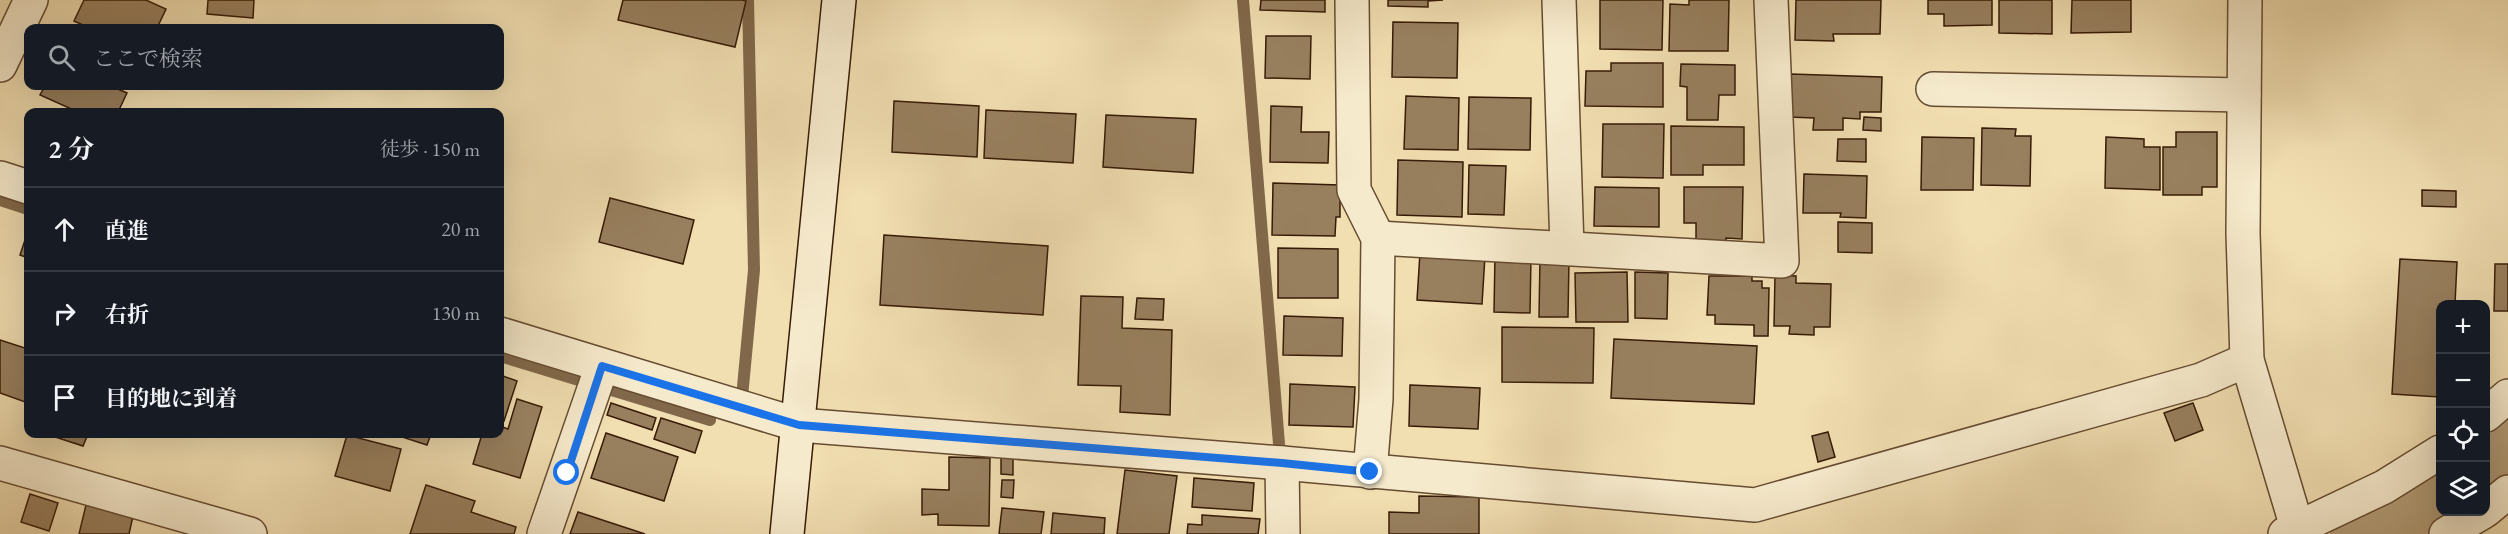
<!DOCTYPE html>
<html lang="ja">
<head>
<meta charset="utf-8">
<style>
  :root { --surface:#171b24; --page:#242831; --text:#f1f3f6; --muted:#9ea1a6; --line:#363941 }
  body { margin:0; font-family:"EB Garamond","Noto Serif JP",serif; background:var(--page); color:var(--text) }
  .controls { position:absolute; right:18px; bottom:18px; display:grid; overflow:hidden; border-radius:12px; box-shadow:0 6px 24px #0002 }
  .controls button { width:54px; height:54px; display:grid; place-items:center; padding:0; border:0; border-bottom:2px solid var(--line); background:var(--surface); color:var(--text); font:30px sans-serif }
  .stop { position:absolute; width:18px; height:18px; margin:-14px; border:4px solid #1a73e8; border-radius:50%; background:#fff }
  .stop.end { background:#1a73e8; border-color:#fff; box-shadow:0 2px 6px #0008 }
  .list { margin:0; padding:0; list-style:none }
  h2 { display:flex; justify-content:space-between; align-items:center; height:78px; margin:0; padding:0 24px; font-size:26px }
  h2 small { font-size:20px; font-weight:400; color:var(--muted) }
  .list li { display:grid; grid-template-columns:39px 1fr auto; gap:18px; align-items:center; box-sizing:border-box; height:84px; padding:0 24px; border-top:2px solid var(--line) }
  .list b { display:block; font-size:22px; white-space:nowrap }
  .list em { font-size:20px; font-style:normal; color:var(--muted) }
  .icon { flex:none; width:33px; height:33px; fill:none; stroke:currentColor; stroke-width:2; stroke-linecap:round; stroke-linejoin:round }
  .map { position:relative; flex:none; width:2508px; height:534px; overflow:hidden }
  .search { position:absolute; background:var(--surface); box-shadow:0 6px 24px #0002; left:24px; top:24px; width:480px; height:66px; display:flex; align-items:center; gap:15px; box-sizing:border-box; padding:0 21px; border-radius:12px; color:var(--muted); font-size:22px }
  .panel { position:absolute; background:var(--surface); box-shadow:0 6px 24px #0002; left:24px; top:108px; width:480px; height:330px; border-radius:12px }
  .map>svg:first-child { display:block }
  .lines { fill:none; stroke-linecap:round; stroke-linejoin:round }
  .stream { stroke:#81684a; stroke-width:12 }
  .river { stroke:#b29c77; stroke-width:72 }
  .building { fill:#98805f; stroke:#371b06; stroke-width:1.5 }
  .street-casing { stroke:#664c31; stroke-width:36 }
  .secondary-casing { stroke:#371b06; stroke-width:36 }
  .street { stroke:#f6eacc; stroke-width:33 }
  .secondary { stroke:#f6eacc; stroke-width:33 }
  .route { stroke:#1a73e8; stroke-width:8 }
</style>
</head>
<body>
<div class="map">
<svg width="2508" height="534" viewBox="0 0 2508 534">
  <rect width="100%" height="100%" fill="#f1deb1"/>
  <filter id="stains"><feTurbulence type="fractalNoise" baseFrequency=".00333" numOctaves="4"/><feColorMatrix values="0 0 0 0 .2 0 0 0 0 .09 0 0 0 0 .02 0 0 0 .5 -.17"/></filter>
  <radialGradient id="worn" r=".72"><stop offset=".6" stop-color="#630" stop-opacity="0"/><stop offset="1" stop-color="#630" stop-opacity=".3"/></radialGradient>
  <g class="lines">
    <g class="stream">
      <path d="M1243,0L1279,444"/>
      <path d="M0,200L28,209"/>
      <path d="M500,356L710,420"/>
      <path d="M742,397L754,270L748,0"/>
    </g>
    <g class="river">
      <path d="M2486,465L2508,446"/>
      <path d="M2366,534L2440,492"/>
    </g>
  </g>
  <g class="building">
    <path d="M84,0H146L166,9L157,28H90L74,21Z"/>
    <path d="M208,0H254L253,18L207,14Z"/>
    <path d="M623,0H742L746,1L735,47L618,20Z"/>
    <path d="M1261,0H1325V12L1260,10Z"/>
    <path d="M1388,0H1443L1428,1V7L1388,6Z"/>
    <path d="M1600,0H1663L1662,50L1600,49Z"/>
    <path d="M1689,0H1729L1728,51H1669L1670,4L1689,5Z"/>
    <path d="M1796,0H1881L1880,34H1833L1834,41L1795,40Z"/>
    <path d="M1928,0H1992V25L1944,26V14H1928Z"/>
    <path d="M1999,0H2052V34L1999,33Z"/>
    <path d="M2072,0H2131V32L2071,33Z"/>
    <path d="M1393,22L1458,23L1457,78L1392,77Z"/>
    <path d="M1266,36H1311L1310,79L1265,78Z"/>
    <path d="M1611,63H1663V107L1585,106L1586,71H1611Z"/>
    <path d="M1681,64L1735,65V95H1719L1718,120H1687V87L1680,86Z"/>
    <path d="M1791,74L1882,77L1881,112H1860V119L1843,118V130H1813L1814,118L1789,117Z"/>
    <path d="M45,86H111L127,93L118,112H78L40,95Z"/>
    <path d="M1406,96L1459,98L1458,150L1404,149Z"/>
    <path d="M1469,97L1531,98L1530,150L1468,149Z"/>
    <path d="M894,101L979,106L977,157L892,152Z"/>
    <path d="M1271,106L1302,107L1301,132H1329L1328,163L1270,162Z"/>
    <path d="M986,110L1076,114L1073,163L984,158Z"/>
    <path d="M1106,115L1196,119L1193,173L1103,167Z"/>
    <path d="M1864,117L1881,118V131L1863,130Z"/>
    <path d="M1603,124H1664L1663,178L1602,177Z"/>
    <path d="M1671,126L1744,127V165H1703V175H1671Z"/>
    <path d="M1982,128L2016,129L2015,136H2031L2030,186L1981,185Z"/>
    <path d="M2176,132H2217V187H2202V195H2163V147H2176Z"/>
    <path d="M1922,137L1974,138L1973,190H1921Z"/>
    <path d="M2106,137L2144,139V147H2160V190L2105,188Z"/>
    <path d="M1838,139H1866V162L1837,161Z"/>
    <path d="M1398,160L1463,162L1462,217L1397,215Z"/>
    <path d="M1469,165L1506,166L1504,215L1468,214Z"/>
    <path d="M1804,174L1867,176L1866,218L1840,217L1841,213H1803Z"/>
    <path d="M1273,183L1340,185V217H1336L1335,236L1272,235Z"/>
    <path d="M1595,187L1659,188V227L1594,226Z"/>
    <path d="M1684,187H1743L1742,239L1726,238V245H1696V223H1684Z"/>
    <path d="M2422,190L2456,191V207L2422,206Z"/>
    <path d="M610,198L694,220L683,264L599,242Z"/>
    <path d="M1838,222L1872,223V253L1838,252Z"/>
    <path d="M28,231V258L20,255Z"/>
    <path d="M884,235L1048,246L1043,315L880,305Z"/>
    <path d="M1278,248L1338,249V298H1278Z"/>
    <path d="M1420,253L1485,256L1482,304L1417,300Z"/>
    <path d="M1495,255L1531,256L1530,313L1494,312Z"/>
    <path d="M1540,258L1569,259L1568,317H1539Z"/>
    <path d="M2400,259L2457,262L2455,304H2440V397L2392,394Z"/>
    <path d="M2495,264H2508V311H2494Z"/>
    <path d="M1627,272L1628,322H1576L1575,273Z"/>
    <path d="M1635,272L1668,273L1667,319L1635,318Z"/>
    <path d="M1775,275L1796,276V283L1831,284L1830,327H1814V335L1789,334L1790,326H1774Z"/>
    <path d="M1709,276H1752V281H1762V288H1769L1768,336H1754V325L1715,324V315H1707Z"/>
    <path d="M1081,296L1123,297L1122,328L1172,330L1170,415L1120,412L1121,386L1078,385Z"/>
    <path d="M1137,298L1164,299L1163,320L1135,319Z"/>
    <path d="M1284,316L1343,318L1342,356L1283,355Z"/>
    <path d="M1502,327L1594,328L1593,383L1502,382Z"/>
    <path d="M1614,339L1757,346L1754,404L1611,398Z"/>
    <path d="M0,340L28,349V403L0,393Z"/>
    <path d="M500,375L517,381L504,421L500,420Z"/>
    <path d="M1290,384L1355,387L1353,427L1289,425Z"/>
    <path d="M1410,385L1480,388L1478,429L1409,426Z"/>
    <path d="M517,399L542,407L520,478L473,464L482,434H500V426L508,429Z"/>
    <path d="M611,403L656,418L652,430L607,415Z"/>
    <path d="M2193,403L2203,430L2175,441L2164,413Z"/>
    <path d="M661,418L702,431L695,453L654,439Z"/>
    <path d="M1828,432L1835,457L1818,462L1812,436Z"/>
    <path d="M606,433L678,457L664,501L591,478Z"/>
    <path d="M46,434H88L83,446Z"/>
    <path d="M393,434H431L427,445Z"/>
    <path d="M347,435L401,449L390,491L335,476Z"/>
    <path d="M949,457L990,458L989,526L938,525V514L922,515V489L949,490Z"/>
    <path d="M1001,457H1013V475L1001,474Z"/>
    <path d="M1125,470L1177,476L1169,534H1117Z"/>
    <path d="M1194,478L1254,483L1252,511L1192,507Z"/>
    <path d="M1002,480H1014L1013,498L1001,497Z"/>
    <path d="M426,485L475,501L471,512L516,527L514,534H410Z"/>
    <path d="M30,494L58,503L49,531L21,522Z"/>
    <path d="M1419,496L1479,497V534H1389V512L1419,513Z"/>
    <path d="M86,505L133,516L129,534H79Z"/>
    <path d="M1002,508L1044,512L1041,534H999Z"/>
    <path d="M578,512L645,534H570Z"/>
    <path d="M1053,513L1105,518L1104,534H1051Z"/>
    <path d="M1202,515L1260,519L1258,534H1187L1188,524L1202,525Z"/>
  </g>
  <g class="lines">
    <defs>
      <g id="street">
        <path d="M1352,0L1354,190L1378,238L1376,399L1370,472"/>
        <path d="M1559,0L1567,248"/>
        <path d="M2245,0L2243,233L2247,360L2299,534"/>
        <path d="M0,65L31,0"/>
        <path d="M1933,89L2244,95"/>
        <path d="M0,178L28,187"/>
        <path d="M1378,238L1782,261L1771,0"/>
        <path d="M500,334L799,425L1282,463L1755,505L2201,380L2247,360"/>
        <path d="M2486,415L2508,396"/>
        <path d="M0,463L250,534"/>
        <path d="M1282,463L1283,534"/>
        <path d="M2486,510L2508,492"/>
        <path d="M544,534L602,366"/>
        <path d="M2285,534L2384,487L2440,452"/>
        <path d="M2446,534L2483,512"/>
      </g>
      <path id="secondary" d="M787,534L839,0"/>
    </defs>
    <use href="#street" class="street-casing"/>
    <use href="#secondary" class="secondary-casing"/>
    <use href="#street" class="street"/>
    <use href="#secondary" class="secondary"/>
  </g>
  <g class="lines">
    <path class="route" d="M567,473L602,366L799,425L1282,463L1370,472"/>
  </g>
  <rect width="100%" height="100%" filter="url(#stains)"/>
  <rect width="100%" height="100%" fill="url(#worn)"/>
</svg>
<div class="controls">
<button>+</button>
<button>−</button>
<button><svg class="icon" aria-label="locate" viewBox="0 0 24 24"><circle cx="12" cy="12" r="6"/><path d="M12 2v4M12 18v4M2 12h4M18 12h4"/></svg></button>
<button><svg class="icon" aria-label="layers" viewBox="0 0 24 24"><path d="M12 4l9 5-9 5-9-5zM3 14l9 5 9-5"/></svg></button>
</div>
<div class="stop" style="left:567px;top:473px"></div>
<div class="stop end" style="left:1370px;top:472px"></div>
<div class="search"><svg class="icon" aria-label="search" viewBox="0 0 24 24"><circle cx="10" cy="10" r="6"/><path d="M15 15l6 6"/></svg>ここで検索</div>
<section class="panel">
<h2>2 分<small>徒歩 · 150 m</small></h2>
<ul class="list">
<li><svg class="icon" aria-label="ahead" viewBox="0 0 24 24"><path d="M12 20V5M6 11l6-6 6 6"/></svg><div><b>直進</b></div><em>20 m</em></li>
<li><svg class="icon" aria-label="right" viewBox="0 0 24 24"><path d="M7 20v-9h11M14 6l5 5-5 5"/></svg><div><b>右折</b></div><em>130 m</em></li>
<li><svg class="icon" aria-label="arrive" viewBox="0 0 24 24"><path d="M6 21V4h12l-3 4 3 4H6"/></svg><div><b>目的地に到着</b></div></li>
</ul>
</section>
</div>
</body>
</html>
